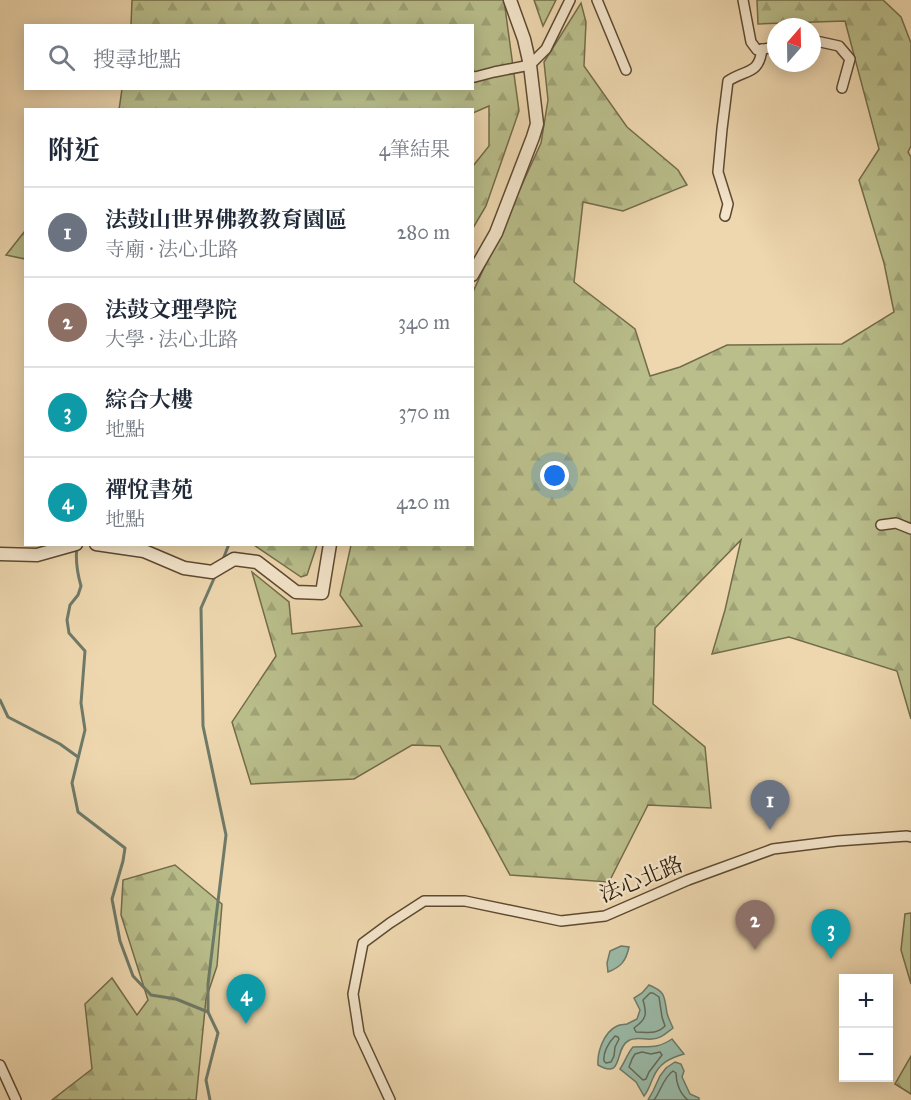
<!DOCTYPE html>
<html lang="zh-TW">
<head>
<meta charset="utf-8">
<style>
  :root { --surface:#fff; --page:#f6f6f7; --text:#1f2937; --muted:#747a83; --line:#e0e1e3; --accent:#8f2418 }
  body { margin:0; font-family:"IM FELL Great Primer","Noto Serif TC",serif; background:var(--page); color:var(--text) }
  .controls { position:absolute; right:18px; bottom:18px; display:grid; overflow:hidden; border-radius:0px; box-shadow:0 3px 15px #0003 }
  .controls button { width:54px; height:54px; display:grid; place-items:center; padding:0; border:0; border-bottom:2px solid var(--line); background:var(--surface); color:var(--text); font:30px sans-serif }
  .compass { position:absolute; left:767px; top:18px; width:54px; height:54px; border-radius:50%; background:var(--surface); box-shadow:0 3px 15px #0003; rotate:20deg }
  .you { position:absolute; left:555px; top:476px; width:21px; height:21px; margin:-15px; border:4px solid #fff; border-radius:50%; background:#1a73e8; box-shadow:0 0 0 9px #1a73e833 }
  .badge { display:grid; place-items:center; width:39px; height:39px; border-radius:50%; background:var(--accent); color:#fff; font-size:20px; font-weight:700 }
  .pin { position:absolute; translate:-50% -50px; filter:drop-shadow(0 2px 3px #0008) }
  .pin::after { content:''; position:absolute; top:32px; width:21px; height:18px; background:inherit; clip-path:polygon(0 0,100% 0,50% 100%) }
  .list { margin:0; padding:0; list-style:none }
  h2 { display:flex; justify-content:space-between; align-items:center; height:78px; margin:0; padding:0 24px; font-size:26px }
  h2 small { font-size:20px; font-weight:400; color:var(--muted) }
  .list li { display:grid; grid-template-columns:39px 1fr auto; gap:18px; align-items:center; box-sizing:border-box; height:90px; padding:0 24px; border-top:2px solid var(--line) }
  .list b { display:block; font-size:22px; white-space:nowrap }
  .list p { margin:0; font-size:20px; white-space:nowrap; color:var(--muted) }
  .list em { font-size:20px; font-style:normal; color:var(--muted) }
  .icon { flex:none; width:33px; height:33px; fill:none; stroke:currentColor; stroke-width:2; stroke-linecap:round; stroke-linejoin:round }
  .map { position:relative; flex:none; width:911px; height:1100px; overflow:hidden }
  .search { position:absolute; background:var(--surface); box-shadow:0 3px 15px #0003; left:24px; top:24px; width:450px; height:66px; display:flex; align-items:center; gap:15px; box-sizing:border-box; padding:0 21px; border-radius:0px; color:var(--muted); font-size:22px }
  .panel { position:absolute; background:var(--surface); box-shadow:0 3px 15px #0003; left:24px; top:108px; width:450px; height:438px; border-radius:0px }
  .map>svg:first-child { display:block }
  .forest { fill:url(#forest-firs); stroke:#736c4a; stroke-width:1.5 }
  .water { fill:#9abaa8; stroke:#6e7a68; stroke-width:1.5 }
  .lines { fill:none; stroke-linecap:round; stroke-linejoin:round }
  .shore { stroke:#646a58; stroke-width:1.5 }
  .stream { stroke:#6e7a68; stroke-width:3 }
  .minor-casing { stroke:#5d4a32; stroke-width:12 }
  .tertiary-casing { stroke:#5d4a32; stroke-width:15 }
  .minor { stroke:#f4e5cb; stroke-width:9 }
  .tertiary { stroke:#f4e5cb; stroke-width:12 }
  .labels { text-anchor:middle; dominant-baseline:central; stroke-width:4.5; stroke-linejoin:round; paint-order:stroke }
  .street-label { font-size:22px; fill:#2d1b09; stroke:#f4e5cb }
</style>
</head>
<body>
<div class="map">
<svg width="911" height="1100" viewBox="0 0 911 1100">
  <defs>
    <pattern id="forest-firs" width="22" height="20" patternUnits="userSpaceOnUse" patternTransform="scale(1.5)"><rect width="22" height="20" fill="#b9be8b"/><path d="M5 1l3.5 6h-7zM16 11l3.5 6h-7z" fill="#9fa377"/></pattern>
  </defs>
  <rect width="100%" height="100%" fill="#eed7af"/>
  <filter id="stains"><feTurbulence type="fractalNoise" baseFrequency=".00333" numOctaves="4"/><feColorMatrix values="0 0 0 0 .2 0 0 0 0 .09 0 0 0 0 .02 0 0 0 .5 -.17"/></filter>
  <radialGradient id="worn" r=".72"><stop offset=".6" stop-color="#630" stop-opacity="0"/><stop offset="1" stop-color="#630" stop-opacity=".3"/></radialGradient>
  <g class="forest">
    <path d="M132,0H504L519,111L486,206L473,228V166L489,146V106L473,113L472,110H119L122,89L472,88V26L131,25Z"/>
    <path d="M534,0H556L543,26Z"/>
    <path d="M757,0H883L901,17L911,43V146L908,152L911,157V719L897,671L789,637L712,654L725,610L741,540L655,628L653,704L705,747L711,808L648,805L609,882L510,875L440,746L412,745L354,779L251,784L232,722L276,656L252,572L289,602L292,634L362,626L340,595L351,545L472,544L473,292L541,143L548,100L544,62L581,3L586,22L584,66L627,127L678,170L687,185L623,211L583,202L574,282L635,329L650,376L680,367L727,345L842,344L894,312L884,263L859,180L879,149L845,21L758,24Z"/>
    <path d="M25,231V259L6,255Z"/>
    <path d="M254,545H317L307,575L301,577Z"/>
    <path d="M175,865L222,904L217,966L206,999L196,1100H52L92,1069L85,1004L112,978L137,1015L148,1000L121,915L123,880Z"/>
    <path d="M911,913V984L901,950L905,914Z"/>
    <path d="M911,1056V1094L895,1084Z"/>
  </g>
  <g class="water">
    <path d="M621,946L629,947C626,961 621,967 608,972L607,963L610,951Z"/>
    <path d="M649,985C666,992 664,996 667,1013C668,1018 671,1023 673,1028C666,1033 661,1039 652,1039C644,1040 636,1036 628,1041C614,1049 624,1080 598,1065C597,1052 604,1032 617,1026C621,1024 624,1025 627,1024C629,1023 635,1020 637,1019L640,1010L634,998L642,993Z"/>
    <path d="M672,1039L684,1054C670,1058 659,1063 653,1078C650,1084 649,1090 644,1096L636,1082L620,1069C625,1062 627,1054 633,1047C650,1046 657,1049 672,1039Z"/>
    <path d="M675,1062L681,1064L684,1071L682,1077L690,1094L699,1098V1100H648L653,1091L660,1076L666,1068Z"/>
  </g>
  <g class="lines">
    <g class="shore">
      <path d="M650,993H653L659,997L662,1017L665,1026C656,1035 647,1032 636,1032L634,1028C647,1019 647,1014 643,1000Z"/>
      <path d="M615,1036L618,1037L619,1039L615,1047L614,1056L611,1062L606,1063L604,1061C603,1052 609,1042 615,1036Z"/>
      <path d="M642,1052L651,1054L660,1052L662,1055L649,1072L646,1079L643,1080L629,1067L632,1059L635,1054Z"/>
      <path d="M654,1100C661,1091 663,1078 673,1071L676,1073C676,1083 680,1094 688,1100"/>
    </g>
    <g class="stream">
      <path d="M77,546C75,561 77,572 81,586L78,595L70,605L67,620L69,633L85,651L81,703L85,730L72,783L78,812L125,848L123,861L112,899L120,941L133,976L151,995L176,999L208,1012L218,1033L206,1080L210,1100"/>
      <path d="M222,562L229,544"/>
      <path d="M0,700L8,717L60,744L78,757"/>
      <path d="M208,1012V984L226,835L203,726L201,608L216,574"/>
    </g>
    <defs>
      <g id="minor">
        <path d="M597,0L626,70"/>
        <path d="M743,0L751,42L757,50L776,47"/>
        <path d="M812,42L816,41L839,46L850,59L842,88"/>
        <path d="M472,76L475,77L494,72L530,65L546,49L570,0"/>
        <path d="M725,216L728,204L718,172L722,129L728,81C746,69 759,75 762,49"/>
        <path d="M881,525L896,523L911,529"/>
        <path d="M0,1065L16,1100"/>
        <path d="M390,1100L359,1033L353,994L363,943L390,923L424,901H465L561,921L605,916L688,880L773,849L837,841L907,836L911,837"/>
      </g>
      <g id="tertiary">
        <path d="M472,275L496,233L533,137L537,124L530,65L524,39L510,0"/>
        <path d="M96,544L144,551L184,568L212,572L234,559L257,562L296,592L322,593L330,544"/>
        <path d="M0,554L37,555L76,544"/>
      </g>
    </defs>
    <use href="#minor" class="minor-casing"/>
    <use href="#tertiary" class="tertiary-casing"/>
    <use href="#minor" class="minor"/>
    <use href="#tertiary" class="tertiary"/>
  </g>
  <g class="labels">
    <g class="street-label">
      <text transform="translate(641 879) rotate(-22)">法心北路</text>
    </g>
  </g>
  <rect width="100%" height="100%" filter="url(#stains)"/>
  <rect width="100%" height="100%" fill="url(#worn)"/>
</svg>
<div class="controls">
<button>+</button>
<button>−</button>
</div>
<svg class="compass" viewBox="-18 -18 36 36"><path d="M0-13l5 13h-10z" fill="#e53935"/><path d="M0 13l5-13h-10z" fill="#747a83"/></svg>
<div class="you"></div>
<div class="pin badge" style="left:770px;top:830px;background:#6b7280">1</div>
<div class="pin badge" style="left:755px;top:950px;background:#8d6e63">2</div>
<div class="pin badge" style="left:831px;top:959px;background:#0f9aa8">3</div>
<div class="pin badge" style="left:246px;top:1024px;background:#0f9aa8">4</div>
<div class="search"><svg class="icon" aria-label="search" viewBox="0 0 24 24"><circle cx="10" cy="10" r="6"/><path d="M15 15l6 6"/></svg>搜尋地點</div>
<section class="panel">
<h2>附近<small>4筆結果</small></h2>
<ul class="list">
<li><span class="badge" style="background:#6b7280">1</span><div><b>法鼓山世界佛教教育園區</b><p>寺廟 · 法心北路</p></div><em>280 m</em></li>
<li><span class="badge" style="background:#8d6e63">2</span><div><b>法鼓文理學院</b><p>大學 · 法心北路</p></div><em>340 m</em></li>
<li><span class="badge" style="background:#0f9aa8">3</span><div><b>綜合大樓</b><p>地點</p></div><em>370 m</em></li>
<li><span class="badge" style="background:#0f9aa8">4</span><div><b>禪悅書苑</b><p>地點</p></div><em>420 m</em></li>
</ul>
</section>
</div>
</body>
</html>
